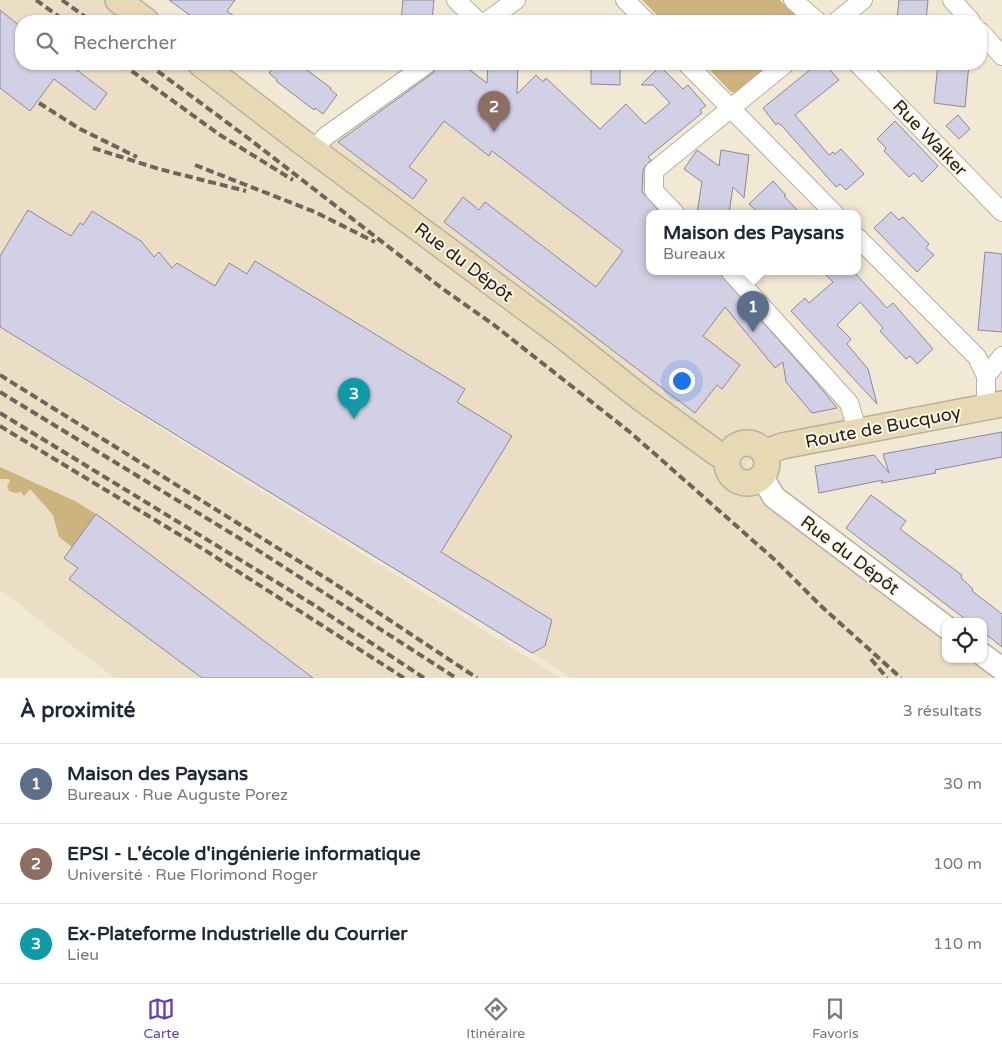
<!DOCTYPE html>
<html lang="fr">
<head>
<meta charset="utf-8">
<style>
  :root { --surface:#fff; --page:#f6f6f7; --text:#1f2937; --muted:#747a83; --line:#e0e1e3; --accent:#6040b8 }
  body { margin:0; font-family:"Varela Round",sans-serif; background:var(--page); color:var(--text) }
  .controls { position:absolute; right:15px; bottom:15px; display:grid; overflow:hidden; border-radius:10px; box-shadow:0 1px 4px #0004 }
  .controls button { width:45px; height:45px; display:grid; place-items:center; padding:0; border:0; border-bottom:1px solid var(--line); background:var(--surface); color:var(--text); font:25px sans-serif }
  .you { position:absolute; left:681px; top:380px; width:18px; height:18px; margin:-12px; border:4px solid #fff; border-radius:50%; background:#1a73e8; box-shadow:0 0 0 8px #1a73e833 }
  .badge { display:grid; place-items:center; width:32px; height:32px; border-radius:50%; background:var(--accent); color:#fff; font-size:16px; font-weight:700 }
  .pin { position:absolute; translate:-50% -41px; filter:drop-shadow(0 1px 2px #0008) }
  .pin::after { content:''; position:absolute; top:26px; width:18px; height:15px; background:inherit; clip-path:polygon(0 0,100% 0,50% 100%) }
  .popup { position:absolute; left:646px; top:210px; width:215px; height:65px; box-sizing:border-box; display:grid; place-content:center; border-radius:10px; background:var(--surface); filter:drop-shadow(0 1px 4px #0005); font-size:16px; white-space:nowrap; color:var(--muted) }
  .popup b { font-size:19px; color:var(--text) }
  .popup::after { content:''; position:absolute; left:50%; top:100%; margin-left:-10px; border:10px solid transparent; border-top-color:var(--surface) }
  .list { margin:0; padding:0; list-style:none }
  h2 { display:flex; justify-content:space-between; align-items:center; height:65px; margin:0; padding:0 20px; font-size:21px }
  h2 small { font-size:16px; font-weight:400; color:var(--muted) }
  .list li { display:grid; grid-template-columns:32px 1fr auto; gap:15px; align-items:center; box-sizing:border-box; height:80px; padding:0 20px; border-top:1px solid var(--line) }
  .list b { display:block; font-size:19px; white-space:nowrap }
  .list p { margin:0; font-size:16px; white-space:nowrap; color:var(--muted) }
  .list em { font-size:16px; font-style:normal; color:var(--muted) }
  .icon { flex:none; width:28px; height:28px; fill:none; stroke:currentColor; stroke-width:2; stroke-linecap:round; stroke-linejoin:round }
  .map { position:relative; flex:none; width:1002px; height:678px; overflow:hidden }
  .search { position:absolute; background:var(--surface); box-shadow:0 1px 4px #0004; left:15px; right:15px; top:15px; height:55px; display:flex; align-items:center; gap:12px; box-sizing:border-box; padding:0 18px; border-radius:20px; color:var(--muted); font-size:19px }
  .sheet { height:305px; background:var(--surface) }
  nav { display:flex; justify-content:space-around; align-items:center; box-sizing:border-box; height:70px; border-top:1px solid var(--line); background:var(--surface); font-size:14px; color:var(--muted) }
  nav a { display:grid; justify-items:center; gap:2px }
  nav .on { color:var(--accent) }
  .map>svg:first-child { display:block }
  .built { fill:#ebdec4 }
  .green { fill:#cdb47f }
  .building { fill:#d2d0e4; stroke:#8a889b }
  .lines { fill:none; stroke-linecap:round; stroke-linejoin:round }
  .minor-casing { stroke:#b9b09e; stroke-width:20 }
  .tertiary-casing { stroke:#b9b09e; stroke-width:25 }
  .secondary-casing { stroke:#b9b09e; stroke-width:28 }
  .minor { stroke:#fff; stroke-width:18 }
  .tertiary { stroke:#fff; stroke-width:22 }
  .secondary { stroke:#e6d9b4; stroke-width:25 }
  .rail { stroke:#6b665b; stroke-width:4; stroke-dasharray:8 4; stroke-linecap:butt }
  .labels { text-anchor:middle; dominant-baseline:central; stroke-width:4; stroke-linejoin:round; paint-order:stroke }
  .street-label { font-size:18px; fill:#25221b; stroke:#fef6e7 }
</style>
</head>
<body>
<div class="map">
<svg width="1002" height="678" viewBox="0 0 1002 678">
  <rect width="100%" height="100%" fill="#f2e9d5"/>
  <g class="built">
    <path d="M0,0H118L146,21H21V64H201L314,149L427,64H443L513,117L541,81L546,78L645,172L675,213H649V271H730L849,403L858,432L764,453L746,463L946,627V659H983L1002,678H571L532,653L0,327Z"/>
    <path d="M0,328L561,678H115L50,629L12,598L0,590Z"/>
  </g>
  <g class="green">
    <path d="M642,0H780L801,21H663Z"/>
    <path d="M704,64H771L735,93L731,92Z"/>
    <path d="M0,467L75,501L96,514L72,547L59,537L53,515L30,489L24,496L21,492L15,493L9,491L7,485L10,482L9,479H0Z"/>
  </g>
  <g class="building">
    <path d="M169,0H235L227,11L241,21H198Z"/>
    <path d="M403,0H434L432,21H401Z"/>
    <path d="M899,0H928L926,21L897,18Z"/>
    <path d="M0,10L21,27V64H69L107,93L95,110L54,79L30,111L0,88Z"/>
    <path d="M276,64H299L331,88L330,89L337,95L323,114L315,108L314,110L276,81L277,80L269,73Z"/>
    <path d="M438,64H462L487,83L488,64H518L517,94L536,75L543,82L546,78L600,129L626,104L645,124L670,103L653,85H641L660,66L683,89L688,85L706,106L700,110L702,113L648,157L651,160L645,166L643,171L642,192L661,213H649V271H715L721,275L815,381L837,408L812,413L786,382L783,362L775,368L725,307L703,336L740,365L722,389L717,385L695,413L444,222L463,197L479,210L485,202L596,287L623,251L492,151L489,156L444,121L409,167L427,180L413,199L338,142L433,73Z"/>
    <path d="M591,64H620V85L591,84Z"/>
    <path d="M817,64H825L839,80L795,115L829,155L833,152L835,154L841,149L864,174L846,190L840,184L836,187L782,126L778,123L776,125L763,108Z"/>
    <path d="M938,64H969L965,107L934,103Z"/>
    <path d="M958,115L970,129L959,139L946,126Z"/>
    <path d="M895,121L938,166L922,182L914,173L909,177L884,151L886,148L877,139Z"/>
    <path d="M697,150L719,166L721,150L749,155L744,198L733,187L729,213H697L702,182L684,169Z"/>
    <path d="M773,181L786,195L784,196L800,213H759L749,204Z"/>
    <path d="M28,210L71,236L80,223L83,225L92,211L141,241L154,257L159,252L172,268L177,263L215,286L229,263L247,274L255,261L465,389L457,402L512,436L441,552L552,620L545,646L532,653L0,327V256Z"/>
    <path d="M891,212L899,220L903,217L929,244L926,248L934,255L917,272L874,228Z"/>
    <path d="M985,252L1002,254V332L978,330Z"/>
    <path d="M822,271H853L887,308L893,303L933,349L917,364L910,356L906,359L880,331L883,328L860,302L837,325L851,339L847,344L868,369L877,404L791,311L805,298L809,303L833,282Z"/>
    <path d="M1002,432V457L935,470L936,473L881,483L883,480L819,493L815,466L874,455L889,473L883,454Z"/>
    <path d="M871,495L906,521L900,529L962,575L961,578L973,589L972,591L1002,614V647L983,632V622H969L846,528Z"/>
    <path d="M96,514L110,524L313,678H202L69,579L78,568L64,558Z"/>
  </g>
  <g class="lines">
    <defs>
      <g id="minor">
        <path d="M456,0L478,21"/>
        <path d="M625,0L646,21"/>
        <path d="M793,0L817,21"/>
        <path d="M952,0L971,21"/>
        <path d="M487,21L516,0"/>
        <path d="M837,21L863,0"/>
        <path d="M981,32L1002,56"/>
        <path d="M687,64L834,213"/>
        <path d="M858,64L1002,212"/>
        <path d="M314,149L326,136L427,64"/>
        <path d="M675,213L654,191V171L785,64"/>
        <path d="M857,237L977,357L986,376"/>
        <path d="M730,271L849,403L858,432"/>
        <path d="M990,407L986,395V376L1002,356"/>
      </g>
      <g id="tertiary">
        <path d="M762,477L774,497L946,627"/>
        <path d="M983,655L1002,669"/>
      </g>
      <g id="secondary">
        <path d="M118,0L146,21"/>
        <path d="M201,64L297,138L562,335L641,398L718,454L728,456"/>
        <circle cx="747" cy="463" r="20"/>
        <path d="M764,453L782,446L1002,404"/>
      </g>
    </defs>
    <use href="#minor" class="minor-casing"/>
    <use href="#tertiary" class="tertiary-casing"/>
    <use href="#secondary" class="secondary-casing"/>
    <use href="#minor" class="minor"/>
    <use href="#tertiary" class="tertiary"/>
    <use href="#secondary" class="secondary"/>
    <g class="rail">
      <path d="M36,0L65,21"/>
      <path d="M62,0L91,21"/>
      <path d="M122,64L220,135L293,180"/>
      <path d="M148,64L248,138L443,289L494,325L631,433L775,560L821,606L901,678"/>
      <path d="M39,103L80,129L137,157"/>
      <path d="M93,148L159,169L246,191"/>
      <path d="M195,165L315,212L375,242"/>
      <path d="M0,375L329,580L477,678"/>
      <path d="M0,392L239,538L456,678"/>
      <path d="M0,413L314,605L424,678"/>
      <path d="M0,426L203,549L404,678"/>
      <path d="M871,659L887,678"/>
    </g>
  </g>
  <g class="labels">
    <g class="street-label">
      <text transform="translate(930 138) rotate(46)">Rue Walker</text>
      <text transform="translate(464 262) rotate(37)">Rue du Dépôt</text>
      <text transform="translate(883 427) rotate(-11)">Route de Bucquoy</text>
      <text transform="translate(850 555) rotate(37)">Rue du Dépôt</text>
    </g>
  </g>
</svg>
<div class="controls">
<button><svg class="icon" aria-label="locate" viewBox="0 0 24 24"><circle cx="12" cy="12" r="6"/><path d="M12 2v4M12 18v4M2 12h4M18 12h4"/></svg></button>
</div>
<div class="you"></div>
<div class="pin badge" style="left:753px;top:332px;background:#5c6f8a">1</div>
<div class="popup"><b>Maison des Paysans</b>Bureaux</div>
<div class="pin badge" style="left:494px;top:132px;background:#8d6e63">2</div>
<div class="pin badge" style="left:354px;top:419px;background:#0f9aa8">3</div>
<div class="search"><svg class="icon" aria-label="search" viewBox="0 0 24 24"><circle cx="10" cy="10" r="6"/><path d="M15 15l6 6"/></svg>Rechercher</div>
</div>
<section class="sheet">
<h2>À proximité<small>3 résultats</small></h2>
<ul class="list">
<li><span class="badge" style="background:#5c6f8a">1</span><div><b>Maison des Paysans</b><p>Bureaux · Rue Auguste Porez</p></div><em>30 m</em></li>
<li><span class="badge" style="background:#8d6e63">2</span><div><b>EPSI - L'école d'ingénierie informatique</b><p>Université · Rue Florimond Roger</p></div><em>100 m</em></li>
<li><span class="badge" style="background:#0f9aa8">3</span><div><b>Ex-Plateforme Industrielle du Courrier</b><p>Lieu</p></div><em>110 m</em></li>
</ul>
</section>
<nav>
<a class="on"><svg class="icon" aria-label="map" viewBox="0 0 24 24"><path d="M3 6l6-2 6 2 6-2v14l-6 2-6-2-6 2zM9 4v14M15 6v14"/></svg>Carte</a>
<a><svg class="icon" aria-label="directions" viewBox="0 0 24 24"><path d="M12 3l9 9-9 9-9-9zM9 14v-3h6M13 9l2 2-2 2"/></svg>Itinéraire</a>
<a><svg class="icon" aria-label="saved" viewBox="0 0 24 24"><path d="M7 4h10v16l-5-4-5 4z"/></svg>Favoris</a>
</nav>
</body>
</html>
